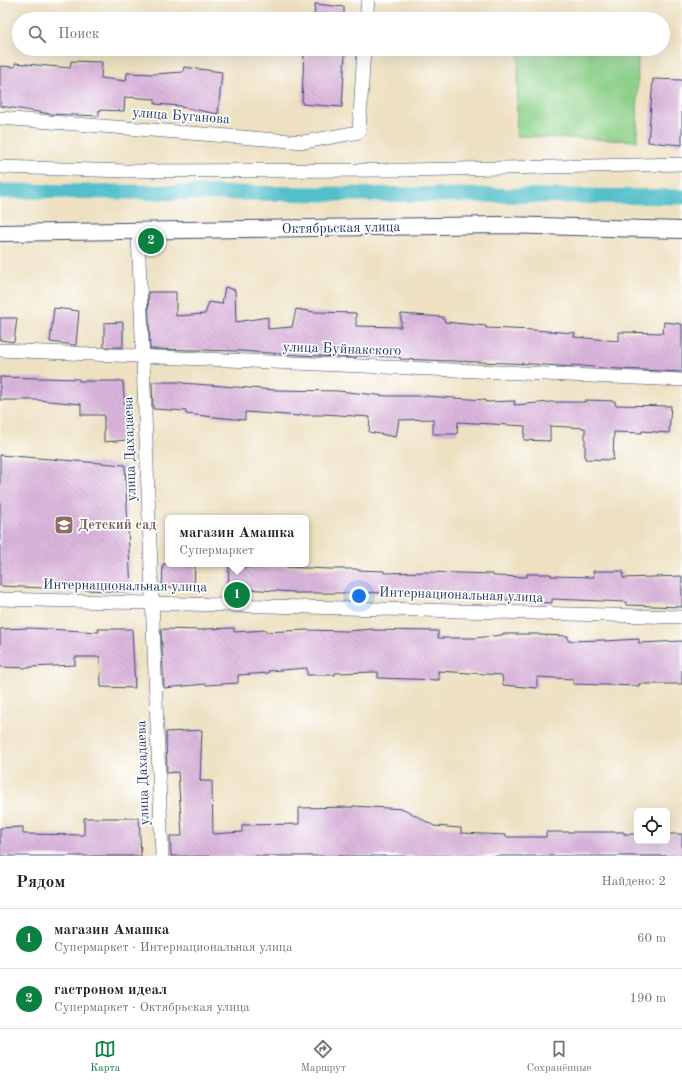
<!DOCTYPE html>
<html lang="ru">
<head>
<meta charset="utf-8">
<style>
  :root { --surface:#fff; --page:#f2f2f2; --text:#202124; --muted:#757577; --line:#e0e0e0; --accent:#0b8043 }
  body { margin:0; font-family:"Old Standard TT",serif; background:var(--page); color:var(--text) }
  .controls { position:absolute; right:12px; bottom:12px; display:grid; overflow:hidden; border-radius:6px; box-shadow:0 4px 16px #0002 }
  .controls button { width:36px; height:36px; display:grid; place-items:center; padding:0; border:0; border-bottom:1px solid var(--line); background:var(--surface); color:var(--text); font:20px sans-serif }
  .you { position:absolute; left:359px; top:596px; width:14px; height:14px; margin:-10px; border:3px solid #fff; border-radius:50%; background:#1a73e8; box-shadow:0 0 0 6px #1a73e833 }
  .badge { display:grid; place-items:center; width:26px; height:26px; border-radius:50%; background:var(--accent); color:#fff; font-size:13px; font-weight:700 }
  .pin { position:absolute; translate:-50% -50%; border:2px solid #fff; box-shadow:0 1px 4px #0006 }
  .popup { position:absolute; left:165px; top:515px; width:144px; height:52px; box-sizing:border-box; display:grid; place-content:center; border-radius:6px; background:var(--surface); filter:drop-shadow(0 1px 3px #0005); font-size:13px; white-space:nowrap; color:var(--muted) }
  .popup b { font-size:15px; color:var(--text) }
  .popup::after { content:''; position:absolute; left:50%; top:100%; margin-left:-8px; border:8px solid transparent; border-top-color:var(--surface) }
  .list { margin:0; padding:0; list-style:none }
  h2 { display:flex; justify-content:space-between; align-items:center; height:52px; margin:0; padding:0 16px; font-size:17px }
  h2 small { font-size:13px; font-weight:400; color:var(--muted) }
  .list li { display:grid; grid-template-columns:26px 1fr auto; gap:12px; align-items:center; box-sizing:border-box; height:60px; padding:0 16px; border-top:1px solid var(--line) }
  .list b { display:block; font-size:15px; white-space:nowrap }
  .list p { margin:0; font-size:13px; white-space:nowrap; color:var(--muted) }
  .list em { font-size:13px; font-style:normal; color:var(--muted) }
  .icon { flex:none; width:22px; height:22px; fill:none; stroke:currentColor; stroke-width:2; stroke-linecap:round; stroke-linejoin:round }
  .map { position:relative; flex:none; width:682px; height:856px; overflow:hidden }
  .search { position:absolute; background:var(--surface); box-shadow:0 4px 16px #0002; left:12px; right:12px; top:12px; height:44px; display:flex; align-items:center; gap:10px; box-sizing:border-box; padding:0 14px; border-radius:22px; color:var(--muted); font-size:15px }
  .sheet { height:172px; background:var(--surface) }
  nav { display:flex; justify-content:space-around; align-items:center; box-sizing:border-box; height:56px; border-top:1px solid var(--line); background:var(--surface); font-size:11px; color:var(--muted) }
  nav a { display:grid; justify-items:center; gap:2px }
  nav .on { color:var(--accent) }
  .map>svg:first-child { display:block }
  .pitch { fill:#8dd089; stroke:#548074 }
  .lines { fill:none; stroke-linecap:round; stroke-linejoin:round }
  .canal { stroke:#52bfca; stroke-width:15 }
  .building { fill:url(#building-back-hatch) }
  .minor-casing { stroke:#3b4a6d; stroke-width:14 }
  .tertiary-casing { stroke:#3b4a6d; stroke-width:18 }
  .minor { stroke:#fff; stroke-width:13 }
  .tertiary { stroke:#fff; stroke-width:16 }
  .labels { text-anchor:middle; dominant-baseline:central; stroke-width:3.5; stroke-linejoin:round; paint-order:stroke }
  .street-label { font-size:14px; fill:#1b2f5e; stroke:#fff }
  .education-label { font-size:14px; font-weight:bold; fill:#785e54; stroke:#fff; text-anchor:start }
</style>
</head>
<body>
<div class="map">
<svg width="682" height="856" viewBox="0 0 682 856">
  <defs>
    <pattern id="building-back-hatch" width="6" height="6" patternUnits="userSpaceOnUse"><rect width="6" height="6" fill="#dbb5dc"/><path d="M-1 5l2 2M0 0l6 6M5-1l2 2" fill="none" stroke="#bb9cbf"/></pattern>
  </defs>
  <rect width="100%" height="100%" fill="#fff"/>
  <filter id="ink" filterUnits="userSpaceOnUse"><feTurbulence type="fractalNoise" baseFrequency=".025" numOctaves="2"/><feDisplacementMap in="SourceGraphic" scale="8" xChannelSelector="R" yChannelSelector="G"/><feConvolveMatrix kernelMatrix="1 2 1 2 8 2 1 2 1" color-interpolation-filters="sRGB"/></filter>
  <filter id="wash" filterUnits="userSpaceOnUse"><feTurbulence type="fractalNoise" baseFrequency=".012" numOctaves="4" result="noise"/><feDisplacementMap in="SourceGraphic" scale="16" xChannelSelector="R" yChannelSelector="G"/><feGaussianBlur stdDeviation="0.9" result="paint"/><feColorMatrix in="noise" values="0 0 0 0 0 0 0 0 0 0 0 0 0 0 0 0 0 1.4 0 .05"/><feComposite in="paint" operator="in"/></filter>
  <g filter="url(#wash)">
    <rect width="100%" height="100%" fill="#eee1c2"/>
    <path class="pitch" d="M519,49H638L637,141L516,136Z"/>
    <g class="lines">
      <path class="canal" d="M0,191L682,197"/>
    </g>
    <g id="blocks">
      <g class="building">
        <path d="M315,4L344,7V19H314Z"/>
        <path d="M304,49L345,53L342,107L302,104Z"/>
        <path d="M71,61L102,62L101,78L126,81L127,73L155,74L183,72L184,67L222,72L218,114L181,107V106L155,104V99L125,97L124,111L99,110V116L51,114L0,106V66L15,67V63L70,68Z"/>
        <path d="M653,79L682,80V145L648,142Z"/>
        <path d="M225,287L235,290L236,322L268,317V329L292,327L296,309L314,312L356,313V326L401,327V314L443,317L445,322L486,326V328L533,330L575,333L574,337L619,341V332L663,333L664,322L682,324V372L602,368L572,365V367L532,364L400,359V357L356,356V358L283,354L240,351L150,349L148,292H176V316L205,314L209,302L222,304Z"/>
        <path d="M54,308L79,311L76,345L50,342Z"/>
        <path d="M0,318H17L14,342L0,340Z"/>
        <path d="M123,322V347H104V323Z"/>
        <path d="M0,377L79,379V381H123L127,440L104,442V415H81V404L38,400H0Z"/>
        <path d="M152,382H182V383L276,390L338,391L387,396H424L485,400V402L515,401L514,405L551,402H585V400L615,401V405L671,406L669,433L642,431V433L614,432L613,460L585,459V428L550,426V441L524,440L525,426L458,422L457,434H433V419L399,420L396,437L369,432L370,417L324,414V415H300V416L245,412V420L186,414V411L153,409Z"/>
        <path d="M0,455L125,465L131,592L0,586Z"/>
        <path d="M163,564H195L194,588L162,587Z"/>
        <path d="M262,566L330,569H357V570L384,571V573L428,572L493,574V576L527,577V574H551V576L594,577L593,571H623V578L682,576V607L626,605V602L552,599V603L383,592V593L355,592L354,593H294V592L228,588L229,567L262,568Z"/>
        <path d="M30,628L99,632L98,629H132L135,688L101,687L100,657H75V665L30,667V668L0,667V629Z"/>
        <path d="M234,628V632L266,630V632L306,630L347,631L373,629V630L438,631V638H475L502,635V634H539V635L568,636V641L605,640V641L639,639V643L682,641V684H639V686L573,684V679L537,677V688L503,685L502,675L438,671L439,680L378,678V672L335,673V675H307V668L268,671L269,673L238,675V683L206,685V684L164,688L161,629L204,630V629Z"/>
        <path d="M202,730L200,781H212L213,834L242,832V825L299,824V808L353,807V806L404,809L434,826L461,828V833L506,835V837H546V832H624V834H637V841H667V834H682V856H171L170,836H182L178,772L167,773L166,732Z"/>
        <path d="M84,818H139L141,856H0V828L23,827V834L84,835Z"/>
      </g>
    </g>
  </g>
  <g filter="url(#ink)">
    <use href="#blocks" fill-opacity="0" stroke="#3b4a6d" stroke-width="1"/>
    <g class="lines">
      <defs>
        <g id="minor">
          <path d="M366,19L368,0"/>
          <path d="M0,118L304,142L359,132L364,49"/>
          <path d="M0,167L126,171L406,170L682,164"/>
          <path d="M138,232L162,856"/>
          <path d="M0,350L682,380"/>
          <path d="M0,599L682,617"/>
        </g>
        <path id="tertiary" d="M0,233L499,225L682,230"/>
      </defs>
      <use href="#minor" class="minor-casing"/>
      <use href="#tertiary" class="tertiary-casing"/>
      <use href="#minor" class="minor"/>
      <use href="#tertiary" class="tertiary"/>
    </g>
  </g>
  <defs>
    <symbol id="school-square" viewBox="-11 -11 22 22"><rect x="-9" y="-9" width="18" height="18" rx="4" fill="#8d6e63" stroke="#fff"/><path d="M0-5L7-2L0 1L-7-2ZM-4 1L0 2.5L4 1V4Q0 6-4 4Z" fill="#fff"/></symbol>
  </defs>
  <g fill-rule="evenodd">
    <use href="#school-square" x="53" y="514" width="22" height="22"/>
  </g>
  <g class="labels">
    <g class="street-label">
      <text transform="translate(181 116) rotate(4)">улица Буганова</text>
      <text transform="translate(341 228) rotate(-1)">Октябрьская улица</text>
      <text transform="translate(342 349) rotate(2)">улица Буйнакского</text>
      <text transform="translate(130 449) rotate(-92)">улица Дахадаева</text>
      <text transform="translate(125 586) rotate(1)">Интернациональная улица</text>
      <text transform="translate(461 595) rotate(2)">Интернациональная улица</text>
      <text transform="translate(143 773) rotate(-92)">улица Дахадаева</text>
    </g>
    <g class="education-label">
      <text x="78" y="525">Детский сад</text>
    </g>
  </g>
</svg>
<div class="controls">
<button><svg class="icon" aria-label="locate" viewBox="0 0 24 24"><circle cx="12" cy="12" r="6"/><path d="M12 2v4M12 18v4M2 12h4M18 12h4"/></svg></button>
</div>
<div class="you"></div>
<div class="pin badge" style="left:237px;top:595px">1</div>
<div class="popup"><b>магазин Амашка</b>Супермаркет</div>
<div class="pin badge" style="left:151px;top:241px">2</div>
<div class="search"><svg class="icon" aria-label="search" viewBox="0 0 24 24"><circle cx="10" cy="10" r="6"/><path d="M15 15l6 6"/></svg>Поиск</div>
</div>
<section class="sheet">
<h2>Рядом<small>Найдено: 2</small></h2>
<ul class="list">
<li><span class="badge">1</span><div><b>магазин Амашка</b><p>Супермаркет · Интернациональная улица</p></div><em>60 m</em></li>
<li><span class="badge">2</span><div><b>гастроном идеал</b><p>Супермаркет · Октябрьская улица</p></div><em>190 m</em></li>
</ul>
</section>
<nav>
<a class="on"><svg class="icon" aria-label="map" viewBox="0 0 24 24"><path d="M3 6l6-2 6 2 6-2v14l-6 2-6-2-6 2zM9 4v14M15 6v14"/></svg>Карта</a>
<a><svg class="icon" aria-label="directions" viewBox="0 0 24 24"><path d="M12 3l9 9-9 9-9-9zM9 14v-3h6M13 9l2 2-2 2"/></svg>Маршрут</a>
<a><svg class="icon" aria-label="saved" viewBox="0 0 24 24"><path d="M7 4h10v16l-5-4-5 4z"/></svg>Сохранённые</a>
</nav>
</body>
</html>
